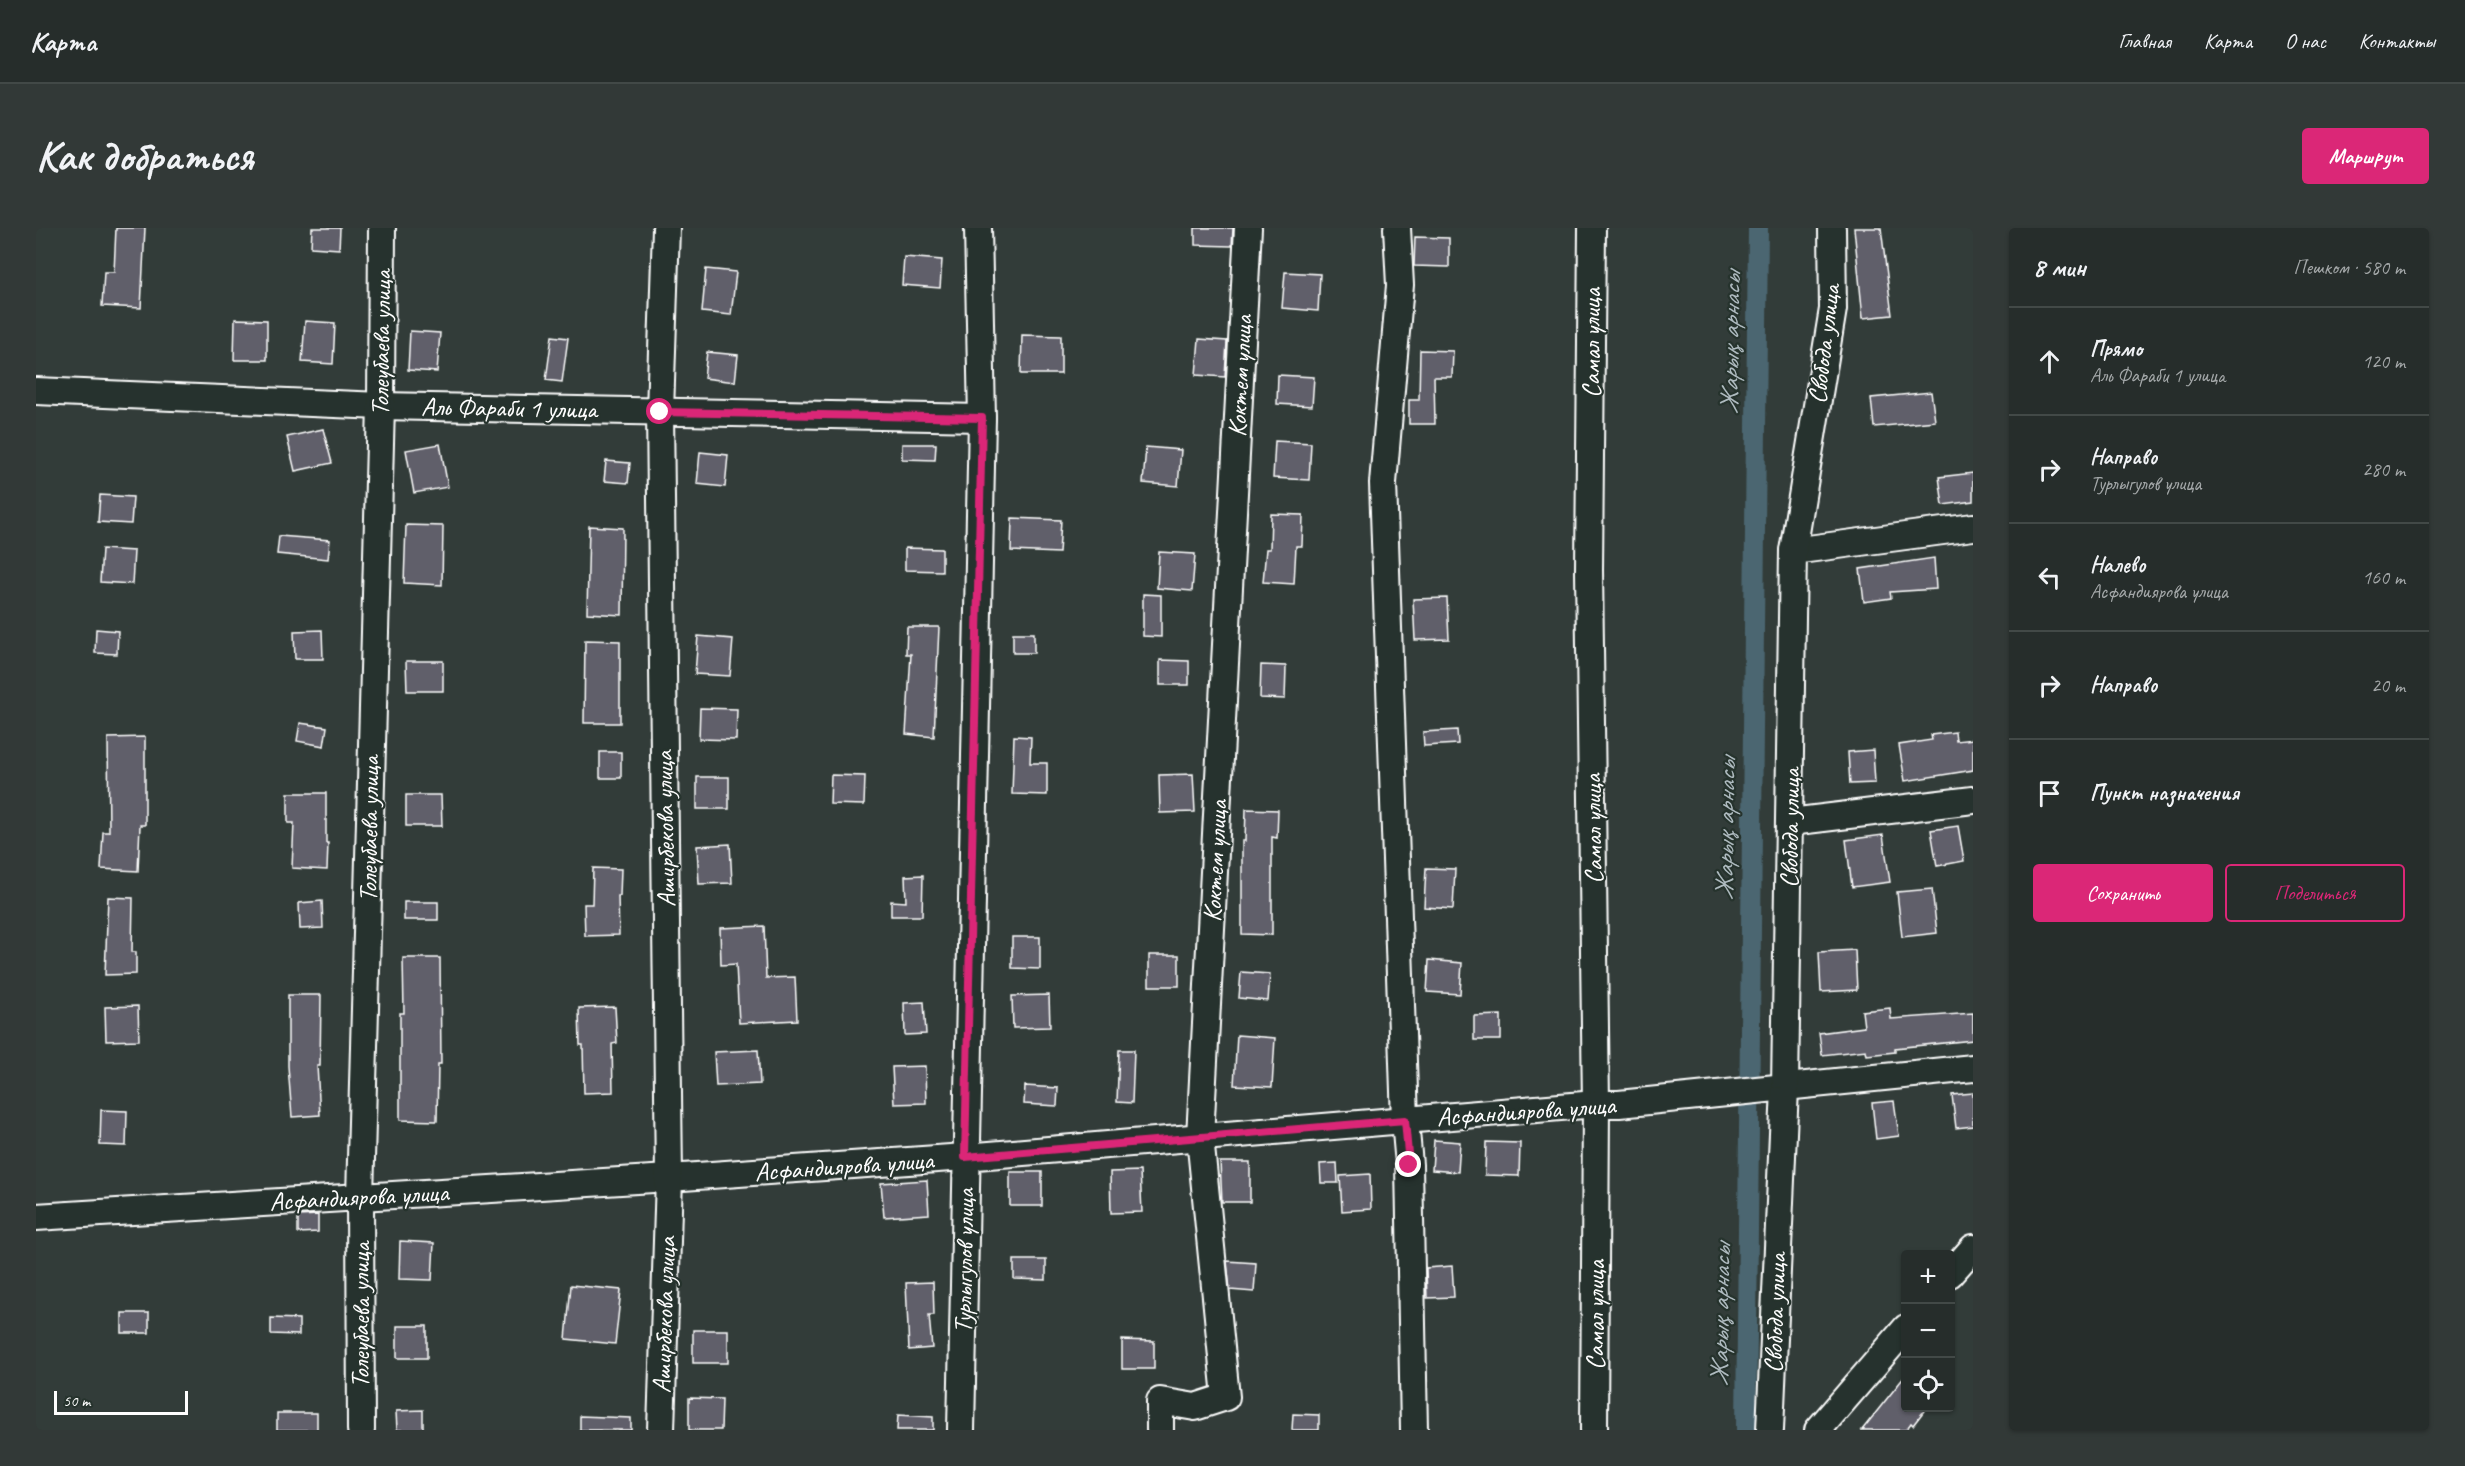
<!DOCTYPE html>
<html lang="ru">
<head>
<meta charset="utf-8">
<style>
  :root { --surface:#262d2b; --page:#323937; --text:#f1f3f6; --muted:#a4a8a9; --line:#424947; --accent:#db2777 }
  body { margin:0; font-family:Caveat,sans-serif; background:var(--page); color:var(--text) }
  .controls { position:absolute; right:18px; bottom:18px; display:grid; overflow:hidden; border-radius:6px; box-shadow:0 2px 4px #0004 }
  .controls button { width:54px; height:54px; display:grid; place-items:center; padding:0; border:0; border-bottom:2px solid var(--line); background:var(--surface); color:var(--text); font:30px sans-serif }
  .scale { position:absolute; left:18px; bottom:15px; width:134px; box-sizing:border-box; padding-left:6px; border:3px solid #fff; border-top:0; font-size:16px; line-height:21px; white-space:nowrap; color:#fff; -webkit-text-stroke:4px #26332d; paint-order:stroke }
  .stop { position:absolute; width:18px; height:18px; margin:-14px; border:4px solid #db2777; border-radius:50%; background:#fff }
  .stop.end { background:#db2777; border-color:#fff; box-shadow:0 2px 6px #0008 }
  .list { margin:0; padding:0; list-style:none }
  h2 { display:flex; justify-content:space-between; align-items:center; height:78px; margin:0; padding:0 24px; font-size:26px }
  h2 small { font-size:20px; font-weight:400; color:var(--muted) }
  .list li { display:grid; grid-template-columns:39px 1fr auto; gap:18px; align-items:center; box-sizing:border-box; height:108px; padding:0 24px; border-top:2px solid var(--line) }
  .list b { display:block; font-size:22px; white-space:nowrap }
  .list p { margin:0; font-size:20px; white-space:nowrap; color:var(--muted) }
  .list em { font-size:20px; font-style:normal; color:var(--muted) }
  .actions { display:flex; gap:12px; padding:18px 24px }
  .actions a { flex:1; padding:14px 0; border:2px solid var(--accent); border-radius:6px; text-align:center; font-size:21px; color:var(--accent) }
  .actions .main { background:var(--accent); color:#fff }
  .icon { flex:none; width:33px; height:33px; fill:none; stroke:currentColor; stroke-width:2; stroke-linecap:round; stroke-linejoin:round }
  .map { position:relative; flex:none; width:1937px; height:1202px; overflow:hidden; border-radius:6px }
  header { display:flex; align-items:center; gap:36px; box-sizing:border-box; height:84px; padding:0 30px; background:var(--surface); border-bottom:2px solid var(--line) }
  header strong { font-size:28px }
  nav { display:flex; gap:33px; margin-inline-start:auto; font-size:21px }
  .intro { display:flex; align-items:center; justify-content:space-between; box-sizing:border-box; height:144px; padding:0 36px }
  h1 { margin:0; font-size:42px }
  .button { padding:15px 27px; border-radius:6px; background:var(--accent); color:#fff; font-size:21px; font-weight:700 }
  main { display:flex; gap:36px; padding:0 36px }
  aside { flex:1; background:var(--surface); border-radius:6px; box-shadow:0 2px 4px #0004 }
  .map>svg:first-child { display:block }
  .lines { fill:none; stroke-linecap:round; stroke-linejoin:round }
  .canal { stroke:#4b6671; stroke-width:20 }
  .building { fill:#605e6a; stroke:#fff; stroke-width:1.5 }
  .minor-casing { stroke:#fff; stroke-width:30 }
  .minor { stroke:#26332d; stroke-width:26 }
  .route { stroke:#db2777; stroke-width:8 }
  .labels { text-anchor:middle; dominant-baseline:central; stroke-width:4.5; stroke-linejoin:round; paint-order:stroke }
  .street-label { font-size:26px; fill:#fff; stroke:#26332d }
  .water-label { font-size:27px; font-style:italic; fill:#aebabf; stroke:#26332d }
</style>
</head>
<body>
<header>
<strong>Карта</strong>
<nav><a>Главная</a><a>Карта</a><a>О нас</a><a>Контакты</a></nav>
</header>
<div class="intro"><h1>Как добраться</h1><a class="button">Маршрут</a></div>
<main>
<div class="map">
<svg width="1937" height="1202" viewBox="0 0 1937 1202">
  <rect width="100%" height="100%" fill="#323c39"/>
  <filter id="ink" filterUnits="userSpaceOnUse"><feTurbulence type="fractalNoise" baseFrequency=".0167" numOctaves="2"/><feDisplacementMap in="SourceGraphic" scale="12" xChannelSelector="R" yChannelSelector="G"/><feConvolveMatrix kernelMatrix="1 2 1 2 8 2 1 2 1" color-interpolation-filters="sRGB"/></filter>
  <g filter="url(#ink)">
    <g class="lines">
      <path class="canal" d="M1710,1202L1722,0"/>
    </g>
    <g class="building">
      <path d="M80,0H109L105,80L66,78L68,44H78Z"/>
      <path d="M276,0H304L303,21L275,19Z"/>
      <path d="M1159,0H1197L1196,18L1159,17Z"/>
      <path d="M1818,0H1845L1856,87L1827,90Z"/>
      <path d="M1379,9L1413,10V39L1378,38Z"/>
      <path d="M868,29L906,32L904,60L866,57Z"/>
      <path d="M670,41L700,44L695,87L666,84Z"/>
      <path d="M1249,44L1284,46L1282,83L1246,80Z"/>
      <path d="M199,91L231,92V132H198Z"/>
      <path d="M269,93L299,95L297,136L266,134Z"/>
      <path d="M374,103L404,105L401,144L372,142Z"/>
      <path d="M986,107L1025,108V146H985Z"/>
      <path d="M516,108L532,110L526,154L510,152Z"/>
      <path d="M1163,111L1191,113L1189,149L1160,147Z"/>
      <path d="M1384,122L1417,123L1416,149H1398L1399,196H1373V172H1383Z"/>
      <path d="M671,124L702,127L699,154L668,150Z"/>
      <path d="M1242,147L1278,149L1276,178L1241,176Z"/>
      <path d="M1895,164L1899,193L1838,199L1835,170Z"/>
      <path d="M287,201L296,235L259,243L251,209Z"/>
      <path d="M1239,213L1275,215L1273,252L1237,250Z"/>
      <path d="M404,216L412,259L378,265L370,222Z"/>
      <path d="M866,216H900L899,232L866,231Z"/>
      <path d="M1110,219L1145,222L1142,258L1107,255Z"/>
      <path d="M664,224L692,227L689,259L661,256Z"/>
      <path d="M570,233L594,235L592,255L568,253Z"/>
      <path d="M1937,245V273L1907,277L1903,249Z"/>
      <path d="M64,267L97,269L95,296L62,294Z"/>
      <path d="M1235,286L1267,287L1266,318H1260L1258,356L1227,354L1230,321H1234Z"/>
      <path d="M976,290L1025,292L1023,325L975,323Z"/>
      <path d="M370,297L407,298L406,357L368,355Z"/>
      <path d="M553,298L587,300L586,387L551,385Z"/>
      <path d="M243,308L294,312L292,331L241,326Z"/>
      <path d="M869,320L906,321V343L869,342Z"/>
      <path d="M66,321L98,323L96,356L64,354Z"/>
      <path d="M1123,324L1159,326L1156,363L1121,360Z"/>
      <path d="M1898,330L1900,361L1854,364L1855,370L1828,374L1824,341Z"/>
      <path d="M1107,366L1125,367V409L1107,408Z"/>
      <path d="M1411,370L1413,411L1379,412L1377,371Z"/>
      <path d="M871,399H903L898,509L870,506L875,426H870Z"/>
      <path d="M60,401L82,403L81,426L59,425Z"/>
      <path d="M286,402L287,431H259L258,403Z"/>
      <rect x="977" y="405" width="21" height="20"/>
      <path d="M662,408L697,411L694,448L659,446Z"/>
      <path d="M549,412L584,413V495H548Z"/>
      <path d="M1124,432L1153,433V457H1124Z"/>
      <path d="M370,433H407V463H371Z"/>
      <path d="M1225,437L1250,438L1249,471L1224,470Z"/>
      <path d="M664,480L701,481L700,512L663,511Z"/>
      <path d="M264,495L291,499L288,518L261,513Z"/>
      <path d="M1421,502L1422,516L1388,518L1387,504Z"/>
      <path d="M1919,504L1920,513L1937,511V542L1869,553L1863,517L1896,512L1895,507Z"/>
      <path d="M978,508L995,509L994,535H1011V567L976,566Z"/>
      <path d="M109,509V597H104L102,643L65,641L67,604H73L72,510Z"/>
      <path d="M1837,522L1839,555L1814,556L1812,524Z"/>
      <rect x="564" y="524" width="21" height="26"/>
      <path d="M1157,546L1159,584L1124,585L1123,547Z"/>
      <path d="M795,547L829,548L828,577L794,576Z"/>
      <rect x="661" y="549" width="32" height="32"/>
      <path d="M252,565H290V615H292L291,642L256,640L258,595H252Z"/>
      <path d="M370,567H405L406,598H370Z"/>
      <path d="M1210,581L1242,582L1241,610L1236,609V707L1206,706V613H1209Z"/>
      <path d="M1922,598L1928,633L1901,638L1895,602Z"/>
      <path d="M1847,607L1854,654L1816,659L1810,612Z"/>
      <path d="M694,616L696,655L663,656L661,618Z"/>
      <path d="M557,640L585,641L584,668H582L583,707L549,708L548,676H556Z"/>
      <path d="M1390,640L1419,641L1417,681L1388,679Z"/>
      <path d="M887,647L886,688H855V673L870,674L869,648Z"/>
      <path d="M1896,661L1901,705L1866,709L1861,664Z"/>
      <path d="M72,669L97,670L96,724H100V746L69,747Z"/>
      <path d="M286,673L287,700L264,701L263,675Z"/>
      <rect x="368" y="674" width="34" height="18"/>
      <path d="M728,698L730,750L759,749L761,792L703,795L700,736L685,737L684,700Z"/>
      <path d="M976,709H1004V741L976,740Z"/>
      <path d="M1819,722L1821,762L1785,764L1783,724Z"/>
      <rect x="1113" y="727" width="30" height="31"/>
      <path d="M367,730H404L405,836H402L401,893L364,892V785H368Z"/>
      <path d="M1393,732L1426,735L1424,766L1391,764Z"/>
      <path d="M1205,744L1234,746L1232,773L1203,770Z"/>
      <path d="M252,767H285L284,838H281L284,887L256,889L252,838Z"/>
      <path d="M1013,767L1014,799L977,800L976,768Z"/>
      <path d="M888,774L890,806L869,807L868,775Z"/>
      <path d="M102,778L103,812L70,813L69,779Z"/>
      <path d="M579,779L581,815L576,816L577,864L548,865L547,817H544L543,780Z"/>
      <path d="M1854,780L1855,791L1937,785V812L1859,820V824L1831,827L1830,822L1786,827L1783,805L1828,799L1826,783Z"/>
      <path d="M1465,787V812H1438V788Z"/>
      <path d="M1201,807L1239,810L1236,859L1198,857Z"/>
      <path d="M722,822L724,856L680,858L678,824Z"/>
      <path d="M1083,822H1098L1096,875L1081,874Z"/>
      <path d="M889,838L890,875L858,876L856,839Z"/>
      <path d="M989,858L1022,860L1021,878L988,876Z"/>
      <path d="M1937,865V898L1920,900L1916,867Z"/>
      <path d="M1858,873L1863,908L1840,911L1836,875Z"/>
      <path d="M65,882L91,883L90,918L64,917Z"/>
      <path d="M1398,912L1424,914L1422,944L1396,942Z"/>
      <path d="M1450,914L1484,915L1483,948L1449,947Z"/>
      <path d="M1184,934H1214V974H1186Z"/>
      <path d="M1301,935L1302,955H1285L1284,936Z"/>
      <path d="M1104,943L1106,984L1075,985L1074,944Z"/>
      <rect x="974" y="944" width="32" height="34"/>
      <path d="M1334,946L1335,981L1306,983L1304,948Z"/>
      <path d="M891,952L893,986L848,989L845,955Z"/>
      <path d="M282,987V1004L262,1005V988Z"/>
      <path d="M364,1013L398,1015L396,1052L363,1051Z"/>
      <path d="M978,1032H1010V1052L978,1051Z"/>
      <path d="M1191,1033L1220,1035L1218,1064L1194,1062Z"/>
      <path d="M1416,1038L1418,1069L1391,1070L1390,1040Z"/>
      <path d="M897,1054L898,1087H893L896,1120L873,1122L870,1055Z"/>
      <path d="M535,1057L585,1062L579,1116L530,1111Z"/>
      <rect x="86" y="1085" width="27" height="20"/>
      <path d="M235,1090L263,1091V1107L235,1106Z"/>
      <rect x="361" y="1098" width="30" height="32"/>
      <rect x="657" y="1102" width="35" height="33"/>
      <path d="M1086,1112L1118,1113V1141H1086Z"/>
      <path d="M1869,1148V1179H1891L1877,1197L1875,1195L1870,1202H1826Z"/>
      <path d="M653,1170L686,1171L685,1202H653Z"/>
      <path d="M387,1182V1202H361L360,1183Z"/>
      <rect x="241" y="1185" width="40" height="17"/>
      <path d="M1257,1186L1283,1187V1202H1256Z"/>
      <path d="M862,1187L897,1189V1202H861Z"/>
      <path d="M544,1188L595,1190V1202H544Z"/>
    </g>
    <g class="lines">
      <defs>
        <g id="minor">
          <path d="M1361,0L1364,57L1347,255L1369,892L1373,937L1378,1202"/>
          <path d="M1556,0L1553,342L1560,876L1558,1202"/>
          <path d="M0,163L345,178L946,190"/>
          <path d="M1757,323L1937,299"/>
          <path d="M1754,594L1937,572"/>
          <path d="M0,989L633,950L929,929L1560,876H1583L1937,840"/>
          <path d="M1914,1046L1937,1020"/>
          <path d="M325,1202L324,969L345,178L346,0"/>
          <path d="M625,1202L633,950L624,184L630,0"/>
          <path d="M925,1202L946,190L942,0"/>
          <path d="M1124,1202V1173L1159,1179L1190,1169L1164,909L1212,0"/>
          <path d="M1734,1202L1749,860L1757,323L1797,81L1796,0"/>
          <path d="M1782,1202L1870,1100"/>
        </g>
      </defs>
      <use href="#minor" class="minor-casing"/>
      <use href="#minor" class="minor"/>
    </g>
  </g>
  <g class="lines" filter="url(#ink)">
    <path class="route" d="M624,184L946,190L929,929L1369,892L1373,937"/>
  </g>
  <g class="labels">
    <g class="street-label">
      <text transform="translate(345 115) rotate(-89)">Толеубаева улица</text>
      <text transform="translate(1555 115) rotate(-90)">Самал улица</text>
      <text transform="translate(1788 116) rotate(-83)">Свобода улица</text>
      <text transform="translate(1204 148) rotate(-87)">Коктем улица</text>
      <text transform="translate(473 180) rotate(1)">Аль Фараби 1 улица</text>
      <text transform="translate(1754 600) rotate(-89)">Свобода улица</text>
      <text transform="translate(333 601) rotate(-89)">Толеубаева улица</text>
      <text transform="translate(629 601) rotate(-91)">Аширбекова улица</text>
      <text transform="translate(1557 601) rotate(-91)">Самал улица</text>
      <text transform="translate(1179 633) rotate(-87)">Коктем улица</text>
      <text transform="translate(1490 883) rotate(-4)">Асфандиярова улица</text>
      <text transform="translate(808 938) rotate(-4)">Асфандиярова улица</text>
      <text transform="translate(323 969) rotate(-3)">Асфандиярова улица</text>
      <text transform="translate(928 1033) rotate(-89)">Турлыгулов улица</text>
      <text transform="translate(1739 1085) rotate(-88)">Свобода улица</text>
      <text transform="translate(324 1087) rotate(-90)">Толеубаева улица</text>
      <text transform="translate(628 1087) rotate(-88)">Аширбекова улица</text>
      <text transform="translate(1559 1087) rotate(-90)">Самал улица</text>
    </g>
    <g class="water-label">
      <text transform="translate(1694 115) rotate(-89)">Жарық арнасы</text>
      <text transform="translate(1689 601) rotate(-89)">Жарық арнасы</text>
      <text transform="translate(1684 1087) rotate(-89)">Жарық арнасы</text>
    </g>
  </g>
</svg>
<div class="controls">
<button>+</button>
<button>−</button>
<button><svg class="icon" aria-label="locate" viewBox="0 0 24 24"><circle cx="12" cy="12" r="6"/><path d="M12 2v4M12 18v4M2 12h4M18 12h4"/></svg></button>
</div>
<div class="scale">50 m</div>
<div class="stop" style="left:624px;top:184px"></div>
<div class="stop end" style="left:1373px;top:937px"></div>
</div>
<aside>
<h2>8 мин<small>Пешком · 580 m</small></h2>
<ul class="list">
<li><svg class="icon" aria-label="ahead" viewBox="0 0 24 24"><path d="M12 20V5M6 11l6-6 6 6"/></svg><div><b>Прямо</b><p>Аль Фараби 1 улица</p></div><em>120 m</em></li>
<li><svg class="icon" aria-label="right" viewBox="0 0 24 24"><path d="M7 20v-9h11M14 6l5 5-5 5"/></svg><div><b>Направо</b><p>Турлыгулов улица</p></div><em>280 m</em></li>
<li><svg class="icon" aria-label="left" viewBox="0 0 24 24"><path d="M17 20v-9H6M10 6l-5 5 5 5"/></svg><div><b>Налево</b><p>Асфандиярова улица</p></div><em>160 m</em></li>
<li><svg class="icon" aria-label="right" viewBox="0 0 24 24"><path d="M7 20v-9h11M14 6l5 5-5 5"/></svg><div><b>Направо</b></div><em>20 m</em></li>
<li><svg class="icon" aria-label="arrive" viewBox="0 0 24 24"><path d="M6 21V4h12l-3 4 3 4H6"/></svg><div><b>Пункт назначения</b></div></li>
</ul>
<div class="actions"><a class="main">Сохранить</a><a>Поделиться</a></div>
</aside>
</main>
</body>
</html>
